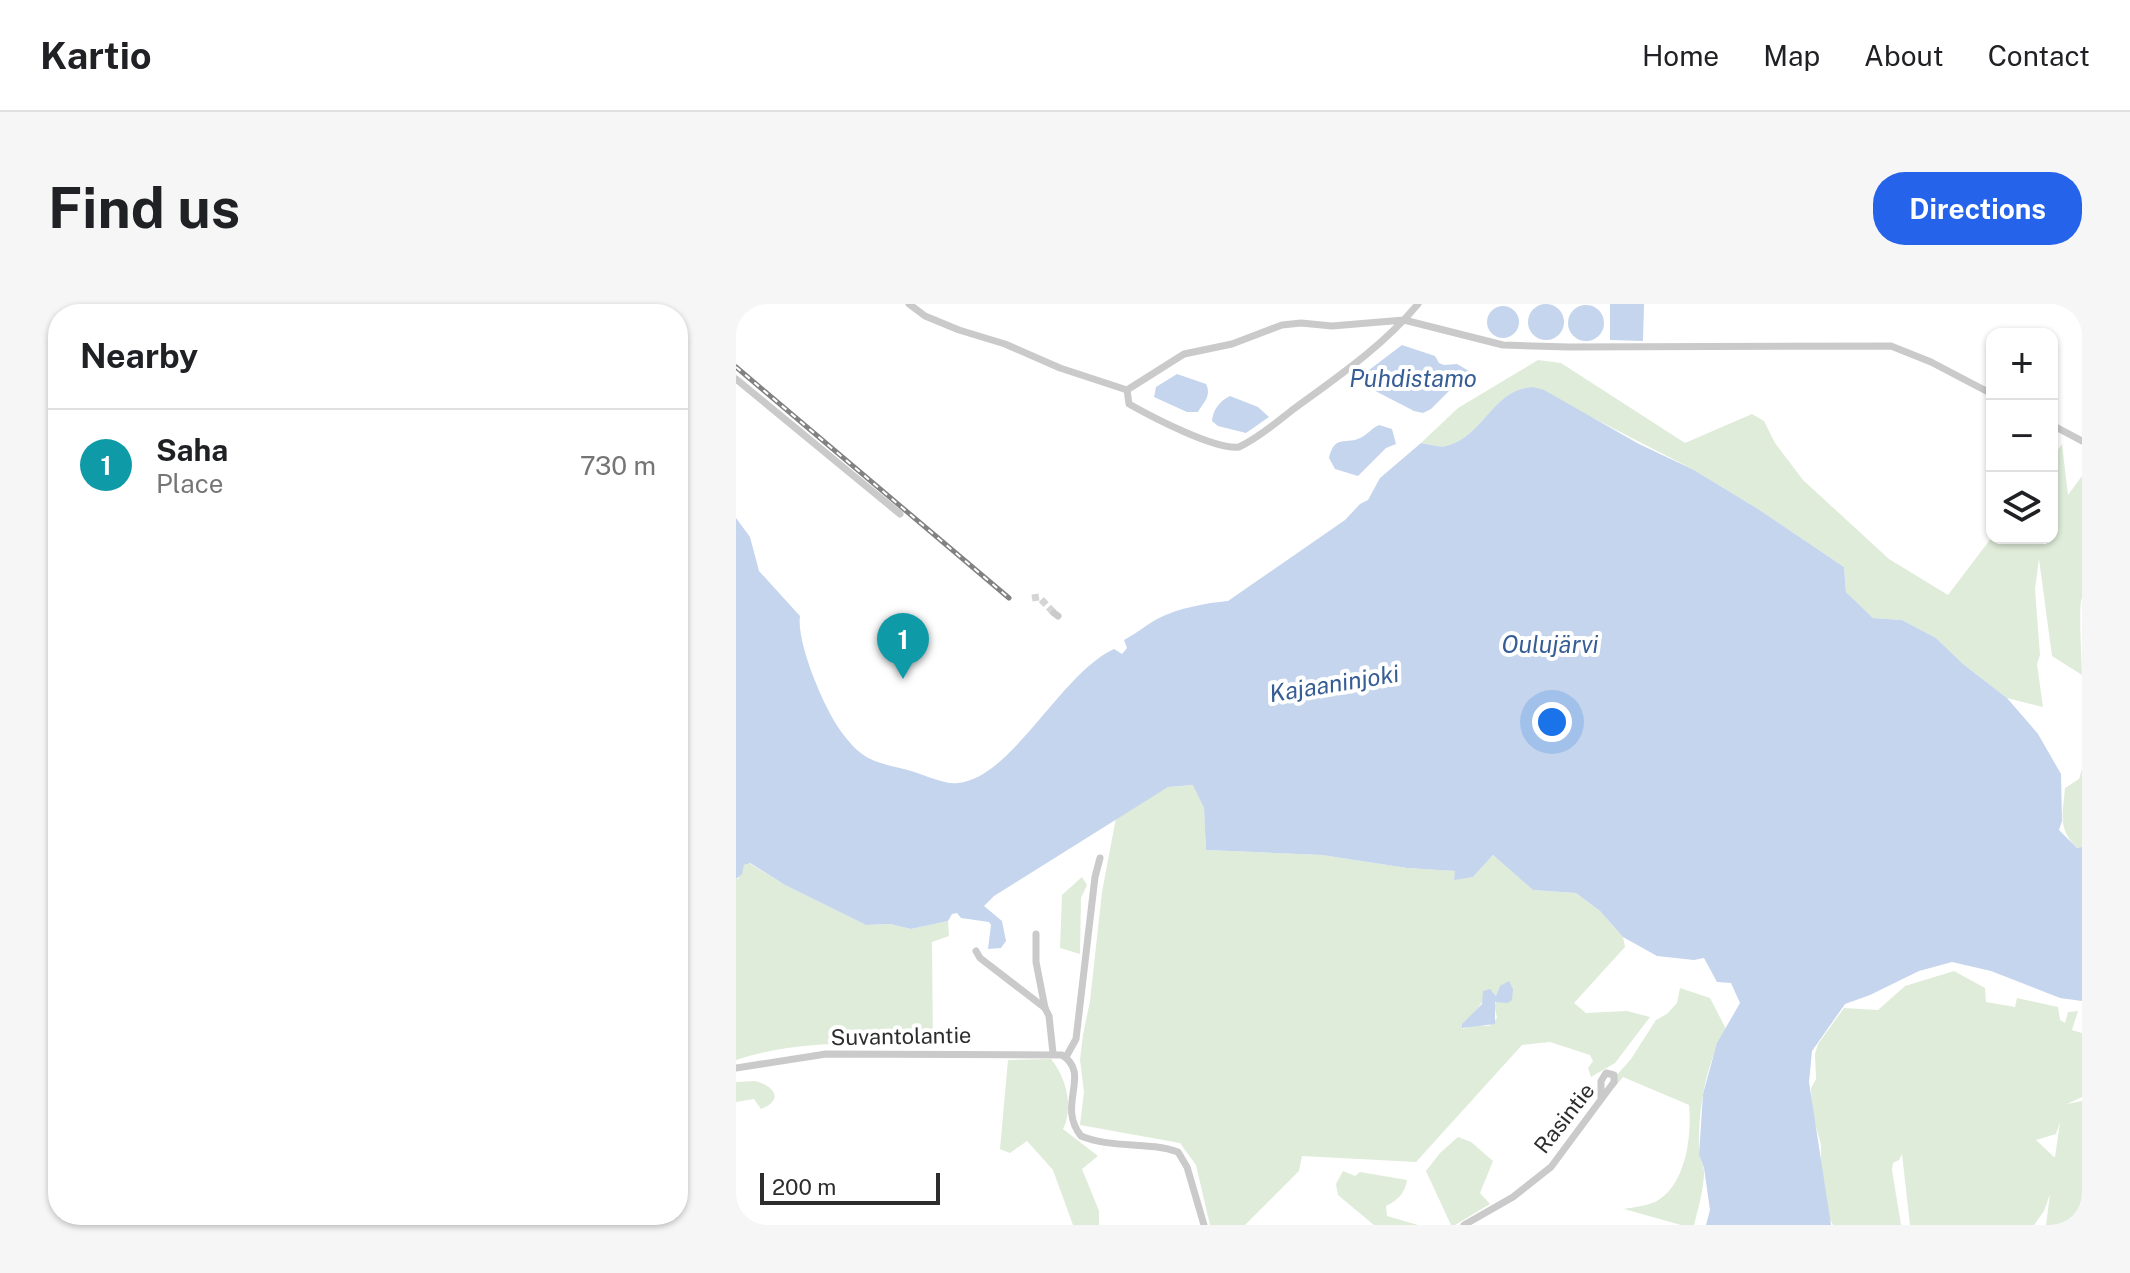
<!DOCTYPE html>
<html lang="en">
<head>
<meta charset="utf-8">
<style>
  :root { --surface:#fff; --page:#f6f6f6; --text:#202124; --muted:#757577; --line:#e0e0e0; --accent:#2563eb }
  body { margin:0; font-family:"Public Sans",sans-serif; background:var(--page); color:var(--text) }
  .controls { position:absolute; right:24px; top:24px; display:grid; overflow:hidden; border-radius:16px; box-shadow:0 2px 6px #0004 }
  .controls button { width:72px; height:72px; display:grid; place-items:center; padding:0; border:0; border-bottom:2px solid var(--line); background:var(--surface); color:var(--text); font:40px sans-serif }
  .scale { position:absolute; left:24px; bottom:20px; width:180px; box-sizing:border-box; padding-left:8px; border:4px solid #2d2d2d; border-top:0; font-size:22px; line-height:28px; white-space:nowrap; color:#2d2d2d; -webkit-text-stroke:6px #fff; paint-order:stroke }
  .you { position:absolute; left:816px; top:418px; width:28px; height:28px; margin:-20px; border:6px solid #fff; border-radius:50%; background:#1a73e8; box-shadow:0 0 0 12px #1a73e833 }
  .badge { display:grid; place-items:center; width:52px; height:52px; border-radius:50%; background:var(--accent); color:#fff; font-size:26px; font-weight:700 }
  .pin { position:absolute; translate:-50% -66px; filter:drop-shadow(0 2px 4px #0008) }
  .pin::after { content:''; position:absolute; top:42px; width:28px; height:24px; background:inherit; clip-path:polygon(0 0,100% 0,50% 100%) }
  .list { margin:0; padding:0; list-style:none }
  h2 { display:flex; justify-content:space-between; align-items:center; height:104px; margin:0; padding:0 32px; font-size:34px }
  h2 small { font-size:26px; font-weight:400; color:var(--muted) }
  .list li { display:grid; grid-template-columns:52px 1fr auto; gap:24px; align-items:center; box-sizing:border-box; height:112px; padding:0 32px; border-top:2px solid var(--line) }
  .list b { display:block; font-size:30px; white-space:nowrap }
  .list p { margin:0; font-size:26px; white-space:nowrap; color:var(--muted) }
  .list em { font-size:26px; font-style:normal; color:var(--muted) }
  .icon { flex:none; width:44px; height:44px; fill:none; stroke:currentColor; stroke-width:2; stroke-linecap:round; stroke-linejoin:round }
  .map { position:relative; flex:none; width:1346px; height:921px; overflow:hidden; border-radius:32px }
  header { display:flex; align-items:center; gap:48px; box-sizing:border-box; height:112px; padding:0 40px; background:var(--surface); border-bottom:2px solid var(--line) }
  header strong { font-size:38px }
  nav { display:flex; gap:44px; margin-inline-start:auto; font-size:28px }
  .intro { display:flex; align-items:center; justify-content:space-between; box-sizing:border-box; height:192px; padding:0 48px }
  h1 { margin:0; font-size:56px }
  .button { padding:20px 36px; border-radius:32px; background:var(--accent); color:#fff; font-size:28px; font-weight:700 }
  main { display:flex; gap:48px; padding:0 48px }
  aside { flex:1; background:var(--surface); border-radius:32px; box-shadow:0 2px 6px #0004 }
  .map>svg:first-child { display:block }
  .green { fill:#dfecd9; fill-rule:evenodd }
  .water { fill:#c4d5ed }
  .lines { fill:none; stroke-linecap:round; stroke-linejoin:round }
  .minor-tunnel { stroke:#d5d5d5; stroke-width:7; stroke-dasharray:7 3.5; stroke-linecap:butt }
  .minor { stroke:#cacaca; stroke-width:7 }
  .rail-casing { stroke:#828282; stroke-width:5 }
  .rail { stroke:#fff; stroke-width:2; stroke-dasharray:6; stroke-linecap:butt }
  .labels { text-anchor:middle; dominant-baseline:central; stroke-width:8; stroke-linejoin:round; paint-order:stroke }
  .street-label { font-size:22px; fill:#2d2d2d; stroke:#fff }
  .water-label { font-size:24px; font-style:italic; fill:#365d94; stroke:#fff }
</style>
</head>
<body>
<header>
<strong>Kartio</strong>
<nav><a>Home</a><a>Map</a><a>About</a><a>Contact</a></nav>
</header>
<div class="intro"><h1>Find us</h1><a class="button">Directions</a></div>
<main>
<aside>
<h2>Nearby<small></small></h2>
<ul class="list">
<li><span class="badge" style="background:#0f9aa8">1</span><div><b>Saha</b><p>Place</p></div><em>730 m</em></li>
</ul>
</aside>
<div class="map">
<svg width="1346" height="921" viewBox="0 0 1346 921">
  <rect width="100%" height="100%" fill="#fff"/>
  <g class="green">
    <path d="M802,56L825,59L949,139L1016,110L1028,117L1039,139L1067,176L1153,255L1212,291L1256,233L1316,234V154L1326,140L1332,191L1346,172V294C1342,301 1346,357 1346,371L1316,352L1303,255L1299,285L1304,351L1301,360L1307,403L1271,394L1227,360L1200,334L1166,316L1137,314L1110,288L1108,263L1022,205L958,166L797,83C756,85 748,133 710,142C702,144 694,140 685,139L722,104Z"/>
    <path d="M1346,465V543L1341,544C1321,524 1327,510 1329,484L1343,475Z"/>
    <path d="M458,481L468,504L470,546L586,551L671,564L720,567L718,575L737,573L757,551L797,586L840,589L864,607L887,633L889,643L838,699L850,709L891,707L914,713L879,759L855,773L852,764L857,757L854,751L814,738L786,741L680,858L566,852L563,867L509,921H474L460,861L444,839L344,821L348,788L344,756L347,731L354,697L366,588L380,514L432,483ZM764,682L762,697L758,700L761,714L753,722L739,721L727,725L728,718C740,710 746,696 756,687L760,692Z"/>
    <path d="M13,559L49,581L130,621L154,620L175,625L212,617L213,632L196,638L197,742C131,739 64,735 0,756V575H2L8,561Z"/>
    <path d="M346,573L351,581L345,594L344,650L324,644L326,591Z"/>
    <path d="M1218,667L1249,684L1250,698L1279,703L1281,694L1322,703L1324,716L1329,719L1332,708L1342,707L1336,726L1346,729V793L1331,800L1346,797V921H1310L1314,890L1308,907L1298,921H1174L1166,850L1163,856L1157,859L1156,866L1165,921H1097L1093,914L1085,860V841L1076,808L1075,784L1080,775L1079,750L1082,740L1108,704L1142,706L1169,682ZM1324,818L1319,853H1318L1300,836L1320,830Z"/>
    <path d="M944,684L974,694L990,725C969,760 962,807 963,847C963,856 969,862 968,871C967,888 962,905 958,921H945L888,905C898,903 910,902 919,898C950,882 956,832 953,801L887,773L878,784L880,772L895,755L920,716L931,710L941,699Z"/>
    <path d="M315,755C330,773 338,803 327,825L362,852L346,865L363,907V921H337L317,866L291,837L274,849L264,845L272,756Z"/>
    <path d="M19,777C39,782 48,796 25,805L18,795L0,798V778Z"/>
    <path d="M722,833L735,838L757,857L744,889L754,900L719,921H715L690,867L704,849Z"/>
    <path d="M607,867L619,872L624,868L671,876C669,889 662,896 650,902L651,912L682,921H638L602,891L600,880Z"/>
  </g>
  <g class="water">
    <path d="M874,0H908L907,37L874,36Z"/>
    <circle cx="810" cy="18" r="18"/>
    <circle cx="850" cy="19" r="18"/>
    <circle cx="767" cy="18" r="16"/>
    <path d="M666,41L699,52L703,59L708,61L721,60L733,67L695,105L687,109L678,107L622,78L629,69Z"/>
    <path d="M441,70L470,80C476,92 467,99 462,108H451L418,93L420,83Z"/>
    <path d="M797,83L808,86L903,140L958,166L1022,205L1108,263L1110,288L1137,314L1166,316L1200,334L1227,360L1271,394L1302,430L1325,470L1326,517L1323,526L1341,544L1346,543V697L1324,694L1255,667L1216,658L1183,667L1134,691L1109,700L1076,747L1073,778L1095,921H970L974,906L968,864L963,851L967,790L981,739L1004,699L995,679L981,678L968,654L958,656L921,652L887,633L864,607L840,589L797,586L757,551L737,573L718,576L719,567L671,564L586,551L470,546L468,504L457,481L432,483L258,592L248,602L266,617L270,637L265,644L252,645L255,621L253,618L225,614L221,609L216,610L212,617L175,625L154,620L130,621L49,581L14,559L8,561L6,570L0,575V214L14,233L23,267L64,312C60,338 88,404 104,426C128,459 138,457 175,467C189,471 209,481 222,479C276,474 325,369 378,345L386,350L391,344L388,336C400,330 410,321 421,315C442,304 470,299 492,297L609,216L624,200L632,196L644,174L685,139C694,140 702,144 710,142C748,133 756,85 797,83Z"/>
    <path d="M494,92L522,103L533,113L510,129L482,122L476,117C477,105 484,97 494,92Z"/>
    <path d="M643,121L656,125L660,140L650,144L622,172L599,165L593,154C599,129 610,142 626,133C633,129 636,124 643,121Z"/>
    <path d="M773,677L777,685L776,696L772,699L759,698V720L726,724V720L746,700L747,687L754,685L760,692L764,682Z"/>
  </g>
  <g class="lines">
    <path class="minor-tunnel" d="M296,294L303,293L318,309"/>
    <g class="minor">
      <path d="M173,0L189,12L223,26L269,40L324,64L391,86"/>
      <path d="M682,0C647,42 603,72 559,104C542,117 523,134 503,143C479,146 416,113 393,100L391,86L448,50L496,40L546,21L565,19L596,22L668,16L767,41L832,43L1155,42L1195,58L1256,90"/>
      <path d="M0,75L164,210"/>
      <path d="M1316,121L1346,137"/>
      <path d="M318,309L322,312"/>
      <path d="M300,630V658L309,704"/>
      <path d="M240,647L244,654L309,704L313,712L317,749"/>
      <path d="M330,753L340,735L359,573L364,554"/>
      <path d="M0,764L90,750L326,751C356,770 320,801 345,832C376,845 411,837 442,848L451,863L468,921"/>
      <path d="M728,921L777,893L815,863L878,778V771L870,769L865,777V794"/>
    </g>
    <defs>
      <path id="rail" d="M0,63L273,294"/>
    </defs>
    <use href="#rail" class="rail-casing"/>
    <use href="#rail" class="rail"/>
  </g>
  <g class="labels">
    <g class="street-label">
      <text transform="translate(165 732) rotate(-1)">Suvantolantie</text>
      <text transform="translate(828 814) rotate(-52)">Rasintie</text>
    </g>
    <g class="water-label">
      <text x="677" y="74">Puhdistamo</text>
      <text x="814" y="340">Oulujärvi</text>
      <text transform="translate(598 379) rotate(-9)">Kajaaninjoki</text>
    </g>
  </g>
</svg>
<div class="controls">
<button>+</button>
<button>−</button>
<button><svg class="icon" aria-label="layers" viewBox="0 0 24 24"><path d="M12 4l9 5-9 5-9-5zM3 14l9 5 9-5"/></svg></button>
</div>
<div class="scale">200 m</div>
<div class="you"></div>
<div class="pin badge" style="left:167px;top:375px;background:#0f9aa8">1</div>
</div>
</main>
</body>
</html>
